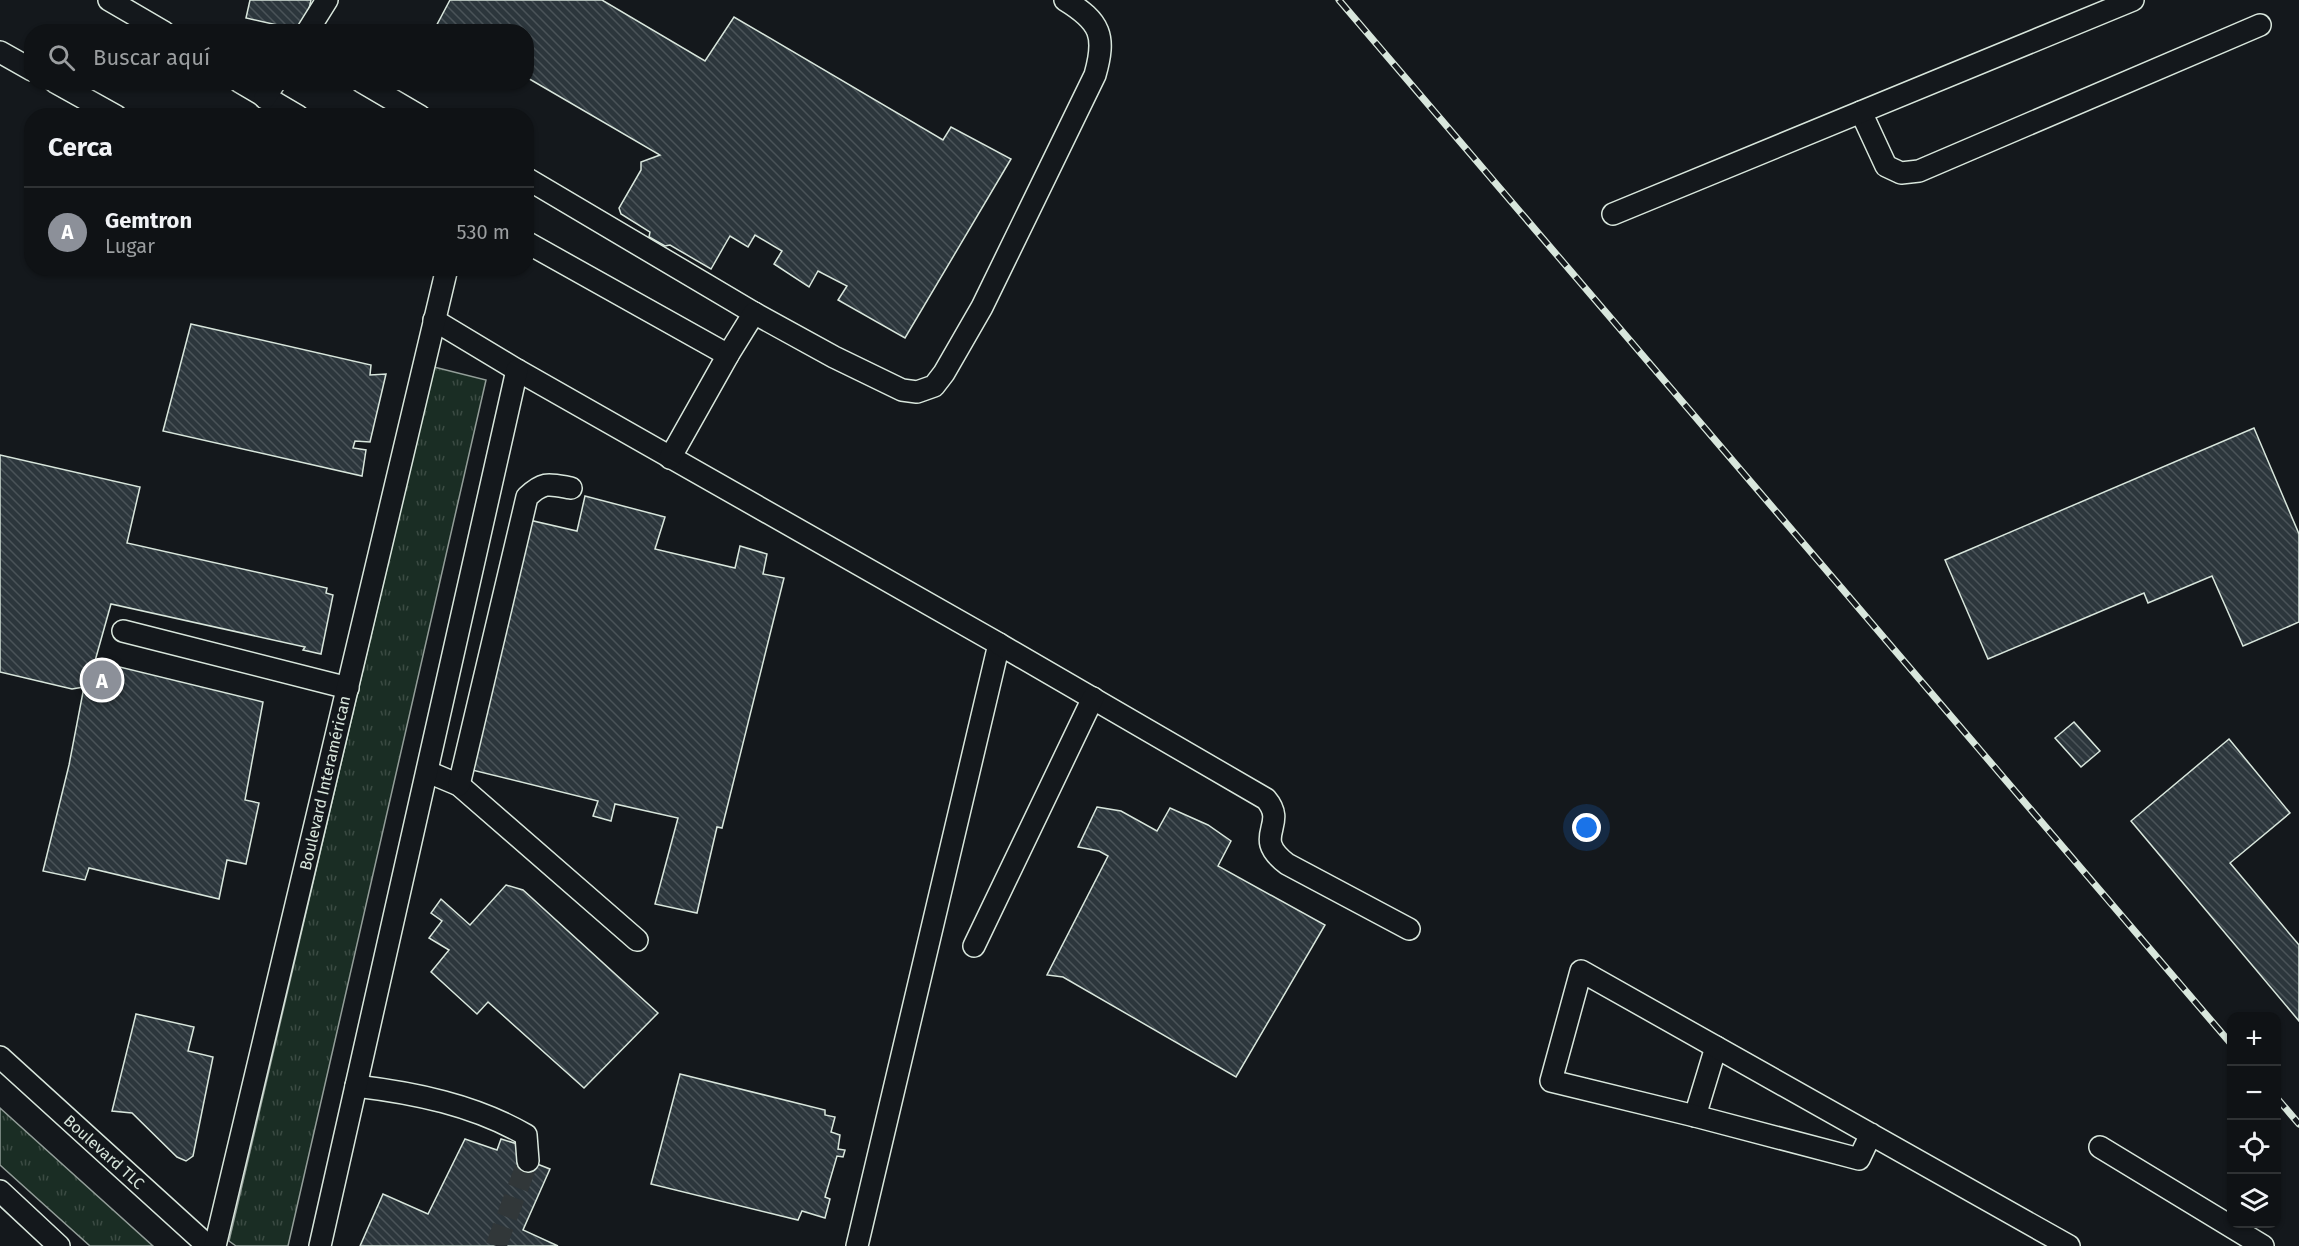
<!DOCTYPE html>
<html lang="es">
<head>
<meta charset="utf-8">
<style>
  :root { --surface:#0f1215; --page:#1d2022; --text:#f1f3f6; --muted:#9b9ea0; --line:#2f3234; --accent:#8c9099 }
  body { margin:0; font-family:"Fira Sans",sans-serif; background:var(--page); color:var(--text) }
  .controls { position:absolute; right:18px; bottom:18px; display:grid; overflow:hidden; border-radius:12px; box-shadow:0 2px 4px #0004 }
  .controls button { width:54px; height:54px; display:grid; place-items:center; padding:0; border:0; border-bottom:2px solid var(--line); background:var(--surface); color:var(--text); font:30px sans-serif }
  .you { position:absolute; left:1587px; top:828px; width:21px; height:21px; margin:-15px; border:4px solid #fff; border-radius:50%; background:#1a73e8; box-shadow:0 0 0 9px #1a73e833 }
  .badge { display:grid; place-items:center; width:39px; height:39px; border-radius:50%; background:var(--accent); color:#fff; font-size:20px; font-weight:700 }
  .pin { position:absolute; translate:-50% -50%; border:3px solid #fff; box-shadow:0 2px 6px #0006 }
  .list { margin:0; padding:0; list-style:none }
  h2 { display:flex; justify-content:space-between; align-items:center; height:78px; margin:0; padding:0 24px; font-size:26px }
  h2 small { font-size:20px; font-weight:400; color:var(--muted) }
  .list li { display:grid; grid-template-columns:39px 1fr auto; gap:18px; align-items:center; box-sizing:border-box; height:90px; padding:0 24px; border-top:2px solid var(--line) }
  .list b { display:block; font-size:22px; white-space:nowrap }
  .list p { margin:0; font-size:20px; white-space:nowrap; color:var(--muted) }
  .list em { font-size:20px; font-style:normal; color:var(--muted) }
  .icon { flex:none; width:33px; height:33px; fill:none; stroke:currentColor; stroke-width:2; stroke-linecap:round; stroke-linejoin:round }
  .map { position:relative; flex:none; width:2299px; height:1246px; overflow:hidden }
  .search { position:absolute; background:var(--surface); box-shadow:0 2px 4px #0004; left:24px; top:24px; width:510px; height:66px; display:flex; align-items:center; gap:15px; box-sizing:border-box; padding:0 21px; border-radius:24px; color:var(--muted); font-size:22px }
  .panel { position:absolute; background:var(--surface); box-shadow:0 2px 4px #0004; left:24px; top:108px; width:510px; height:168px; border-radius:24px }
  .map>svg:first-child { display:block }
  .grass { fill:url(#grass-tufts); stroke:#939e99; stroke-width:1.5 }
  .building { fill:url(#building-back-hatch); stroke:#d8e6dc; stroke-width:1.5 }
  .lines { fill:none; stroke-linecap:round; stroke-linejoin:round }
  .minor-tunnel { stroke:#313739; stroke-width:21; stroke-dasharray:21 10; stroke-linecap:butt }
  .minor-casing { stroke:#d8e6dc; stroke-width:24 }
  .minor { stroke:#14181c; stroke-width:21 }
  .rail-casing { stroke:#d8e6dc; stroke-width:7 }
  .rail { stroke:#14181c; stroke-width:4.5; stroke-dasharray:14; stroke-linecap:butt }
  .labels { text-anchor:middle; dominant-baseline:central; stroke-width:4.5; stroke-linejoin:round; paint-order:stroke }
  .street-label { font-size:16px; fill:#d8e6dc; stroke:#14181c }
</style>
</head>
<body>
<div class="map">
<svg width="2299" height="1246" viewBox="0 0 2299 1246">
  <defs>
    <pattern id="grass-tufts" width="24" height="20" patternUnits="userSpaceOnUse" patternTransform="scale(1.5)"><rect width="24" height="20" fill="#1a2d24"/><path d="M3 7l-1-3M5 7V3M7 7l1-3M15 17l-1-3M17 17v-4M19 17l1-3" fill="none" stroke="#3b4b43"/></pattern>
    <pattern id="building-back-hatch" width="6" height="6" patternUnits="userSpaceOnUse" patternTransform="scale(1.5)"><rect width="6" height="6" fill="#2c363c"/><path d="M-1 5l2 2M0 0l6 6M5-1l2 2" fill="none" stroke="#4a5358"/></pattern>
  </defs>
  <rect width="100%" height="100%" fill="#14181c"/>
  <g class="grass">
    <path d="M434,367L486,380L288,1246H236L229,1241Z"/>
    <path d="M0,1108L153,1246H90L0,1165Z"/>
  </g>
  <g class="building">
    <path d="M250,0H311L304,31L246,18Z"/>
    <path d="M450,0H602L705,61L734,17L943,140L951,127L1011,159L905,338L838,300L847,286L818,271L809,287L774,264L782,251L755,235L748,247L730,236L711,269L670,245L665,246L649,237L650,232L621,214L619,208L641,170V162L660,155L526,77V32H433Z"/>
    <path d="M191,324L371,365L370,375L386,374L370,442L355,441L353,448L366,450L362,476L163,431Z"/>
    <path d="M2254,428L2299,534V622L2243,646L2212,576L2148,603L2144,593L1988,659L1945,560Z"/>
    <path d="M0,455L140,487L127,543L327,588L326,593L333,595L321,654L303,650L305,647L111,604L95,661L263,702L245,800L259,803L246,864L227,860L219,899L89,868L85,880L43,871L69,765L84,687L72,689L0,672Z"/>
    <path d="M585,496L665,517L655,549L735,568L740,546L767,554L763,574L784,578L722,828L717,827L697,913L655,904L678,818L615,804L611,821L593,816L598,801L468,769L529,520L577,531Z"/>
    <path d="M2074,722L2100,751L2081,767L2055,738Z"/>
    <path d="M2229,739L2290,813L2230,863L2299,945V1021L2131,821Z"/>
    <path d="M1097,807L1121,811L1157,831L1170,808L1208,825L1231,841L1218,866L1325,925L1236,1077L1063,977L1047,975L1108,856L1099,851L1078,847Z"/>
    <path d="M506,885L523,890L658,1013L584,1088L488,1002L477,1014L431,972L449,950L429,938L442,921L431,913L441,899L470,925Z"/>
    <path d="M136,1014L194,1027L188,1051L213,1057L193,1156L186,1161L177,1157L132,1113L112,1111Z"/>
    <path d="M680,1074L825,1110V1115L835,1117L831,1132L840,1135L838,1149L845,1150L843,1157L837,1156L825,1197L830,1199L825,1218L802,1211L798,1220L651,1184Z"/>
    <path d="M465,1139L497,1150L501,1139L521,1145L519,1157L550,1169L523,1230L558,1246H360L383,1194L428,1214Z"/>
  </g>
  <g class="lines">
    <path class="minor-tunnel" d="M496,1246L528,1161"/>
    <defs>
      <g id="minor">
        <path d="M109,0L164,32"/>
        <path d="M307,32L327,0"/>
        <path d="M0,52L32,70"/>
        <path d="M55,82L116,116"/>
        <path d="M240,82L298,116"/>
        <path d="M362,82L420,116"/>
        <path d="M265,98L275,82"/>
        <path d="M1861,112L1886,166L1901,173L1919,171L2260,25"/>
        <path d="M526,178L754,313"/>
        <path d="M1613,214L2133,0"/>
        <path d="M526,242L728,355"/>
        <path d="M434,320L517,370L999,644L857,1246"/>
        <path d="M670,458L728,355L754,313L834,357L902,390L917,392L934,386L944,373L982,307L1095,75C1106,36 1101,22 1065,0"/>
        <path d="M123,631L348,688"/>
        <path d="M999,644L1266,799C1289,826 1250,836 1287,864L1409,929"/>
        <path d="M428,772L459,785L637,940"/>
        <path d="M459,785L527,497C544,481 549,484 571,488"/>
        <path d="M974,946L1093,698"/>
        <path d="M0,1057L208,1246"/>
        <path d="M356,1086C415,1093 474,1105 526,1135L528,1161"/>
        <path d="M1695,1116L1716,1047"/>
        <path d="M1871,1134L1859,1159L1695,1116L1551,1081L1581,971L2069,1246"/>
        <path d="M2100,1147L2263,1246"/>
        <path d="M0,1191L59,1246"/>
        <path d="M215,1246L447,268"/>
        <path d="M320,1246L517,370"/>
      </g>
    </defs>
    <use href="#minor" class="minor-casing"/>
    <use href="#minor" class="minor"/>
    <defs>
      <g id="rail">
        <path d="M1339,0L2232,1045"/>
        <path d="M2276,1097L2299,1124"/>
      </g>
    </defs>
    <use href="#rail" class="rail-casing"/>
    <use href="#rail" class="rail"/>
  </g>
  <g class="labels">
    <g class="street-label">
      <text transform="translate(325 783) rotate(-77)">Boulevard Interamérican</text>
      <text transform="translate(104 1152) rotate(42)">Boulevard TLC</text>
    </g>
  </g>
</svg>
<div class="controls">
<button>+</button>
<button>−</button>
<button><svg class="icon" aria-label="locate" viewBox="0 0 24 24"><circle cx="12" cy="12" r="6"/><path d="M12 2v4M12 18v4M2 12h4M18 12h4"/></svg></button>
<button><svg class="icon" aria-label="layers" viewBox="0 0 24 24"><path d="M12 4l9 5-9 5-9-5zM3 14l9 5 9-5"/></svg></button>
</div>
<div class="you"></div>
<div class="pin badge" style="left:102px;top:680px">A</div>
<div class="search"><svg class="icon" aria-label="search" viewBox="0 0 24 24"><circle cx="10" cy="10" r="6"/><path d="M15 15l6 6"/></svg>Buscar aquí</div>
<section class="panel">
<h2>Cerca<small></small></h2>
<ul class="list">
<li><span class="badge">A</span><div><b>Gemtron</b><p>Lugar</p></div><em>530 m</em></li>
</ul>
</section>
</div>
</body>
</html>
